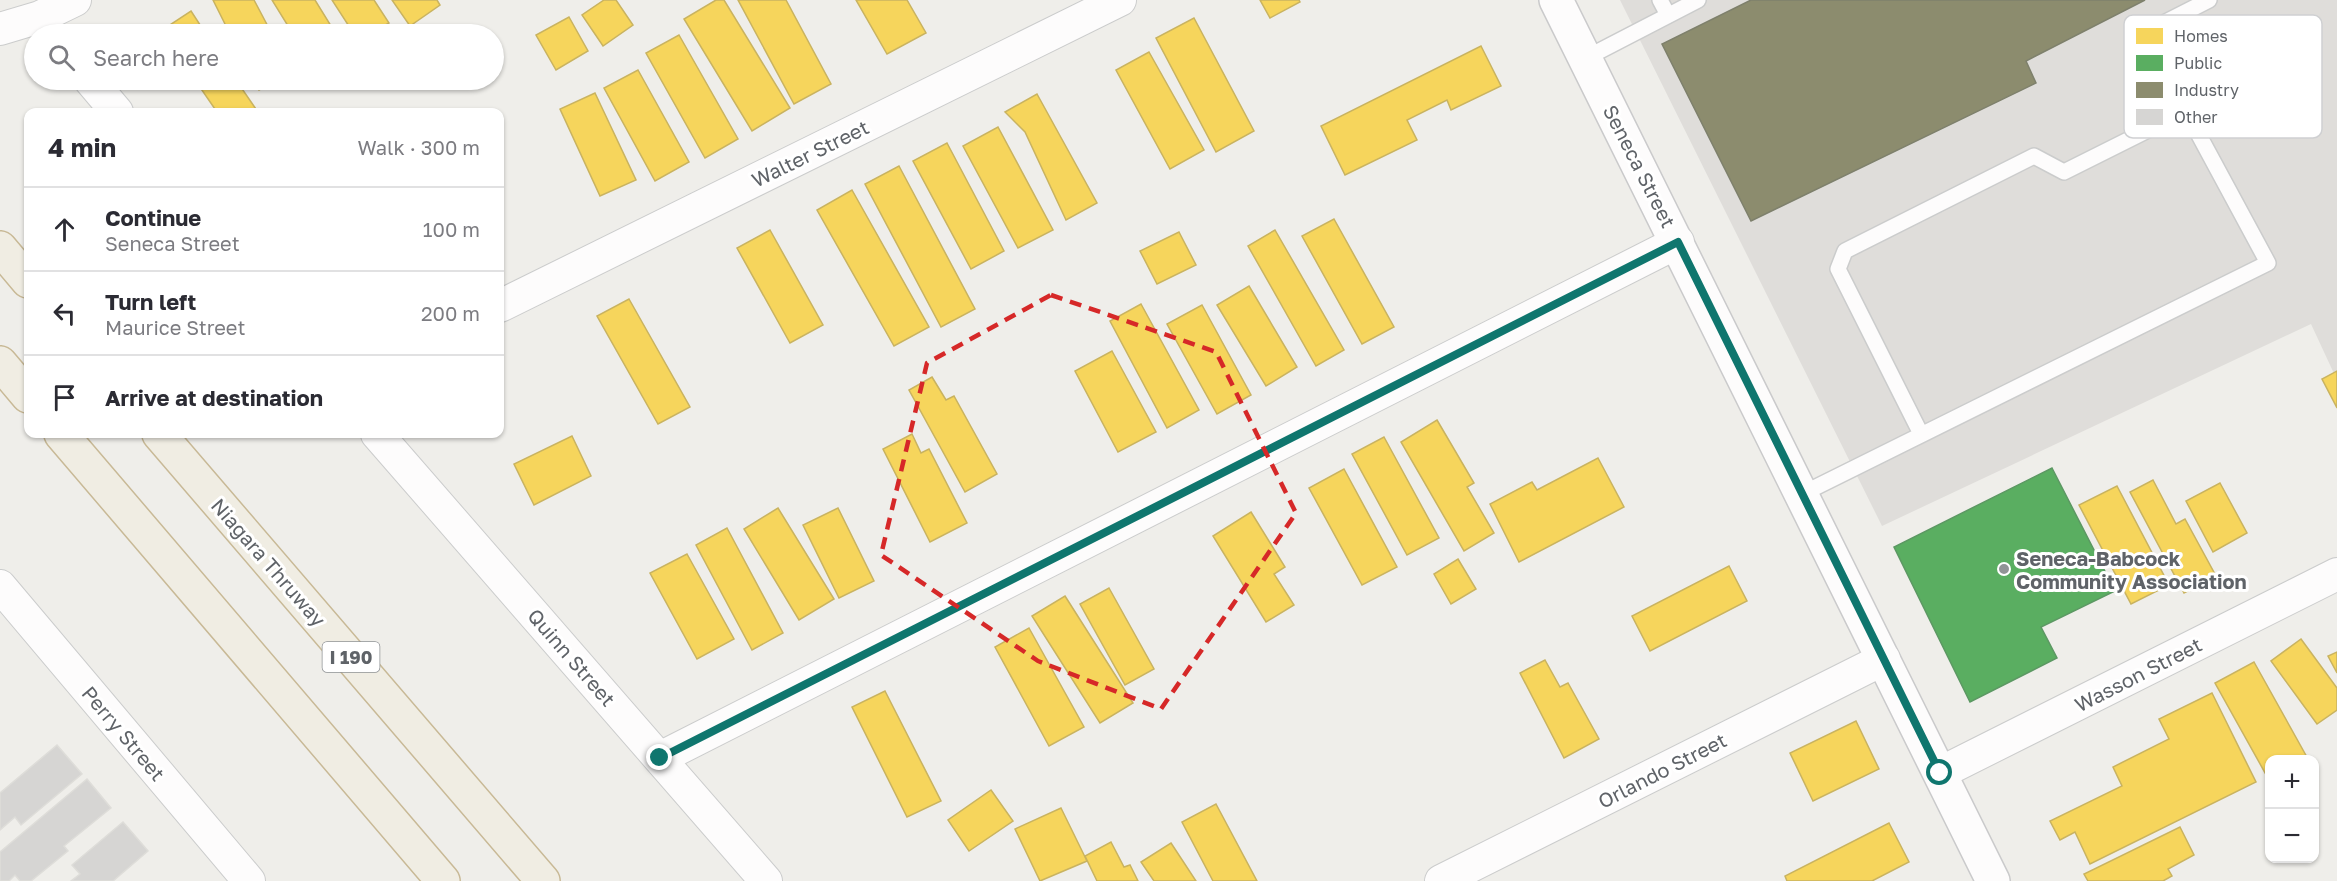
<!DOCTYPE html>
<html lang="en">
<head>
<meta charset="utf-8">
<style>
  :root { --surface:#fff; --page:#f2f2f3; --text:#2b2b33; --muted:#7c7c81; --line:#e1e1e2 }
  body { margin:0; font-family:"Golos Text",sans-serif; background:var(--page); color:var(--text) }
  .controls { position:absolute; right:18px; bottom:18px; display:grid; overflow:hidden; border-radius:12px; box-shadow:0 2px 4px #0004 }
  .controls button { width:54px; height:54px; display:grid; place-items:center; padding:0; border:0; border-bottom:2px solid var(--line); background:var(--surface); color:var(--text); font:30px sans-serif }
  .stop { position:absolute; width:18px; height:18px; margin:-14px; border:4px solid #0f766e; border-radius:50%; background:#fff }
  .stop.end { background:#0f766e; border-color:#fff; box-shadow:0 2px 6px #0008 }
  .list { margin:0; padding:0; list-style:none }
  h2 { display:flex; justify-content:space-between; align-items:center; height:78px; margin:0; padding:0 24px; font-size:26px }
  h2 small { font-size:20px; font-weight:400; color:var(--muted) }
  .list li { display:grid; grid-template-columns:39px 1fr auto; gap:18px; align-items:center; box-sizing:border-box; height:84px; padding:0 24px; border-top:2px solid var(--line) }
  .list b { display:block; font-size:22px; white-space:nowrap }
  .list p { margin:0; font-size:20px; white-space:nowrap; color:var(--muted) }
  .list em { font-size:20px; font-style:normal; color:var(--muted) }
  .icon { flex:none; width:33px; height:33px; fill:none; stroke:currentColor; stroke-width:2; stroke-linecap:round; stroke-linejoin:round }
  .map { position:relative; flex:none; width:2337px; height:881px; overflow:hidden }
  .search { position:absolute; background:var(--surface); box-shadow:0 2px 4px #0004; left:24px; top:24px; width:480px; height:66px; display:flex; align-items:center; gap:15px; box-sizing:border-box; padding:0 21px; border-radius:33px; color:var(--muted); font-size:22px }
  .panel { position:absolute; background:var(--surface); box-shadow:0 2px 4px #0004; left:24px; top:108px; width:480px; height:330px; border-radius:12px }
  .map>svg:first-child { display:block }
  .industrial { fill:#dfddda }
  .homes { fill:#f6d55c; stroke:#c9b360; stroke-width:1.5 }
  .public { fill:#5aae61; stroke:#5c9863; stroke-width:1.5 }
  .industry { fill:#8c8c6e; stroke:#7e806c; stroke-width:1.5 }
  .building { fill:#d6d5d3; stroke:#deddd9; stroke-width:1.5 }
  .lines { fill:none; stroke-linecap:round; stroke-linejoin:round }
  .lane-casing { stroke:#cbcccc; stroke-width:18 }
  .street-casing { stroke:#cbcccc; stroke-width:34 }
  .secondary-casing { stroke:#cacacb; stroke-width:36 }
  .highway-casing { stroke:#c8b996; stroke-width:36 }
  .lane { stroke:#fdfcfc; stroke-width:15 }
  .street { stroke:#fdfcfc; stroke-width:32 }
  .secondary { stroke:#fdfcfc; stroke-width:33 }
  .highway { stroke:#f0ede3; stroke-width:33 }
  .route { stroke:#0f766e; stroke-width:8 }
  .marked { fill:none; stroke:#d62828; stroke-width:4.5; stroke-dasharray:12 8; stroke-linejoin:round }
  .poi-dot { fill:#919496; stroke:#fff; stroke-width:2 }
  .labels { text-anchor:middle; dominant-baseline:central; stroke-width:6; stroke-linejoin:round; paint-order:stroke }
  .shield { fill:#fff; stroke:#8f9295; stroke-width:1.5 }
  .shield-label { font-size:18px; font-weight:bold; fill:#5f6368 }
  .street-label { font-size:20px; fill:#5f6368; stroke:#fff }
  .poi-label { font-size:20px; font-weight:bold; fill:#5f6368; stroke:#fff; text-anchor:start }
  .key { fill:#fff; stroke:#cfd0d2; stroke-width:1.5 }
  .key-label { font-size:16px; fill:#5f6368 }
</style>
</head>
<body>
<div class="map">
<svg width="2337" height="881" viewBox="0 0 2337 881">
  <rect width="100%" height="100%" fill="#efeeea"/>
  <path class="industrial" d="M1620,0H2337V380L2311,324L1882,526Z"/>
  <g class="homes">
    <path d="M213,0H254L272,34H230Z"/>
    <path d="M272,0H315L336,34H293Z"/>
    <path d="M332,0H374L389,23L370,34H354Z"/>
    <path d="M392,0H437L440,5L410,26Z"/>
    <path d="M604,0H616L633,25L603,46L582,15Z"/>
    <path d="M716,0H724L790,108L752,131L684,19Z"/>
    <path d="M738,0H786L831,84L794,104Z"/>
    <path d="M856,0H907L926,33L887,54Z"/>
    <path d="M1260,0H1299L1300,2L1270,18Z"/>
    <path d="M191,11L206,34H166L162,30Z"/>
    <path d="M569,17L588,51L556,70L536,35Z"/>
    <path d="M1194,18L1254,131L1216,152L1156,38Z"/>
    <path d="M679,35L738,139L705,158L646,53Z"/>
    <path d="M1481,46L1501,86L1451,110L1447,100L1407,120L1417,140L1345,175L1321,126Z"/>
    <path d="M1149,52L1204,150L1170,169L1116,70Z"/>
    <path d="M638,70L689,162L655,181L604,88Z"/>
    <path d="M195,80H236L258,112H217Z"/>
    <path d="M254,80H279L259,90Z"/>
    <path d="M595,93L636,180L600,196L560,109Z"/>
    <path d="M1037,94L1097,203L1066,220L1025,132L1005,112Z"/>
    <path d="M998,127L1053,230L1018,248L963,146Z"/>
    <path d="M947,143L1004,251L971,269L913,161Z"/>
    <path d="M899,166L975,309L941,327L865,184Z"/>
    <path d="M852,190L929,327L894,346L817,210Z"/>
    <path d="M1334,219L1394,327L1362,344L1302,236Z"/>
    <path d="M770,230L823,325L790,343L737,248Z"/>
    <path d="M1275,230L1344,350L1316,366L1248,246Z"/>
    <path d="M1179,232L1196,265L1157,284L1140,251Z"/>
    <path d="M1249,286L1297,367L1266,386L1217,305Z"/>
    <path d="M629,299L690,407L658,424L597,316Z"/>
    <path d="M1141,304L1199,410L1167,428L1110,321Z"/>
    <path d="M1202,305L1251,395L1217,414L1167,324Z"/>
    <path d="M1112,351L1156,432L1118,452L1075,371Z"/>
    <path d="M2337,371V408L2322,379Z"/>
    <path d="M932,377L946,400L954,396L997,474L965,492L909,390Z"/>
    <path d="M1437,420L1474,483L1467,487L1494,533L1464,551L1401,442Z"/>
    <path d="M912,434L921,453L929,449L967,523L930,542L883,449Z"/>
    <path d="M572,436L591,476L534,505L514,464Z"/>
    <path d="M1384,437L1439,538L1407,555L1352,454Z"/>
    <path d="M1598,458L1624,507L1519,562L1490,504L1532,482L1537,490Z"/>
    <path d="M1344,469L1397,567L1362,585L1309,488Z"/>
    <path d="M2153,480L2176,524L2185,519L2216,576L2184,593L2130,492Z"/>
    <path d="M2220,483L2247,533L2213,552L2186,501Z"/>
    <path d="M2117,486L2169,585L2131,604L2079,505Z"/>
    <path d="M778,508L834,599L799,620L744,529Z"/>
    <path d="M838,508L874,581L839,598L803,525Z"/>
    <path d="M1251,512L1285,567L1274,574L1294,605L1266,622L1213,536Z"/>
    <path d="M727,528L783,633L752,650L696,545Z"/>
    <path d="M687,554L734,639L697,659L650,573Z"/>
    <path d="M1458,559L1476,589L1451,604L1434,574Z"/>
    <path d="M1729,566L1747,601L1650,651L1632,616Z"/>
    <path d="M1109,588L1154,669L1125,685L1080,604Z"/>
    <path d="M1065,596L1133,703L1100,723L1032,616Z"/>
    <path d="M1029,628L1084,727L1049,746L995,647Z"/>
    <path d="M2301,639L2337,688V710L2317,724L2271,661Z"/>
    <path d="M2337,652V673L2328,656Z"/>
    <path d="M1545,660L1560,687L1568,683L1599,739L1564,758L1520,673Z"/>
    <path d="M2254,662L2308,759L2270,760L2269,780L2215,683Z"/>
    <path d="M885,691L941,801L907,817L852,707Z"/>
    <path d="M2212,693L2256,782L2090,864L2075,832L2060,840L2050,821L2122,786L2113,767L2169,739L2159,719Z"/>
    <path d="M1856,721L1879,769L1813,801L1790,753Z"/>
    <path d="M991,790L1013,821L969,851L948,820Z"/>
    <path d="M1216,804L1257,881H1213L1182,822Z"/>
    <path d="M1061,808L1087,861L1040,881L1015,829Z"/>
    <path d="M1889,823L1909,862L1872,881H1787L1785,876Z"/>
    <path d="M2180,827L2194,855L2168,869L2172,876L2163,881H2088L2084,874Z"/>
    <path d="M1111,842L1124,867L1130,865L1138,881H1097L1085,856Z"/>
    <path d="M1171,843L1196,881H1154L1141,862Z"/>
  </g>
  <path class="public" d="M2052,468L2115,591L2041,627L2057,658L1970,702L1894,547Z"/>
  <path class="industry" d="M1751,0H2145L2026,61L2036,83L1751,221L1662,44Z"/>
  <g class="building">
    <path d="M57,745L82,774L21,825L15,817L0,830V793Z"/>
    <path d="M87,779L111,808L64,846L68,851L31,881H20L15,875L9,881H0V852Z"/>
    <path d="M123,822L148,851L113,881H71L80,874L72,865Z"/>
  </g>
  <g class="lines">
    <defs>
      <g id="lane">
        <path d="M1660,0L1668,15"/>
        <path d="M1586,58L1698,0"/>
        <path d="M2186,111L2153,41L2158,26L2209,0"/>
        <path d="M1802,494L2268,263L2186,111L2064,172L2034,156L1845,251L1838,269L1921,434"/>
      </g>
      <g id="street">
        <path d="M0,29L40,17L75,0"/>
        <path d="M90,80L117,112"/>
        <path d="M500,306L1120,0"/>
        <path d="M377,434L766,881"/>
        <path d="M0,586L249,881"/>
        <path d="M660,758L1678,242"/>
        <path d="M1940,773L2337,574"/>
        <path d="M1441,881L1884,659"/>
      </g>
      <path id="secondary" d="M1556,0L1993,881"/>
      <g id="highway">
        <path d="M0,248L28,281"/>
        <path d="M0,363L28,396"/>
        <path d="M61,434L443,881"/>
        <path d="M159,434L543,881"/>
      </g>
    </defs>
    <use href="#lane" class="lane-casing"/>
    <use href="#street" class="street-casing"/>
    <use href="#secondary" class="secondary-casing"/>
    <use href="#highway" class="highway-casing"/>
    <use href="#lane" class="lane"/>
    <use href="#street" class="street"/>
    <use href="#secondary" class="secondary"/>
    <use href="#highway" class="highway"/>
  </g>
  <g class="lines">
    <path class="route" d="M660,758L1678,242L1940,773"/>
  </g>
  <path class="marked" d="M1051,295L1216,352L1296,513L1161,709L1038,661L881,555L927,363Z"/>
  <circle class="poi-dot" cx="2004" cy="569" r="6"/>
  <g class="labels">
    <rect class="shield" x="322.5" y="642" width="57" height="30" rx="4.5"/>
    <g class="shield-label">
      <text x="351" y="657">I 190</text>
    </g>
    <g class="street-label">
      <text transform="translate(810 153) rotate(-26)">Walter Street</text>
      <text transform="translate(1640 166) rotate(63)">Seneca Street</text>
      <text transform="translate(269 562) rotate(49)">Niagara Thruway</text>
      <text transform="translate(572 657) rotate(49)">Quinn Street</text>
      <text transform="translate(2138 674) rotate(-27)">Wasson Street</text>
      <text transform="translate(124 733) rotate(50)">Perry Street</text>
      <text transform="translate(1662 770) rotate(-27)">Orlando Street</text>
    </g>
    <g class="poi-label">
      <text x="2016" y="558">Seneca-Babcock<tspan x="2016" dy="23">Community Association</tspan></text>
    </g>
  </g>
  <rect x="2124" y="15" width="198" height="123" rx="9" class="key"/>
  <rect x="2136" y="28" width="27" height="16" fill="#f6d55c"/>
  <rect x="2136" y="55" width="27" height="16" fill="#5aae61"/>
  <rect x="2136" y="82" width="27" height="16" fill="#8c8c6e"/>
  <rect x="2136" y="109" width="27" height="16" fill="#d6d5d3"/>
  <g class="key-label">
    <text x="2174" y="42">Homes</text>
    <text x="2174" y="69">Public</text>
    <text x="2174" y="96">Industry</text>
    <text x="2174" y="123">Other</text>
  </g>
</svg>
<div class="controls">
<button>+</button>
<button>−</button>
</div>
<div class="stop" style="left:1940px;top:773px"></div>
<div class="stop end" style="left:660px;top:758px"></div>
<div class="search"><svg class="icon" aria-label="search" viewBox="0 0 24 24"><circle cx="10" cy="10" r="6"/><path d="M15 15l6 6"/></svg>Search here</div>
<section class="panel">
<h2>4 min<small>Walk · 300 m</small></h2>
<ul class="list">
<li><svg class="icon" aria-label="ahead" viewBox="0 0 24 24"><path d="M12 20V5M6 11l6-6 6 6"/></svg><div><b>Continue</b><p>Seneca Street</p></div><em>100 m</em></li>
<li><svg class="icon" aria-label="left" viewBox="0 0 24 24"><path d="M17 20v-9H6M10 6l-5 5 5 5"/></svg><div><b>Turn left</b><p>Maurice Street</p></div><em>200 m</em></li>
<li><svg class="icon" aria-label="arrive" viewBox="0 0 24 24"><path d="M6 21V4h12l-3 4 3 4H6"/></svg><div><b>Arrive at destination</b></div></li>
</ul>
</section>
</div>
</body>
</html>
